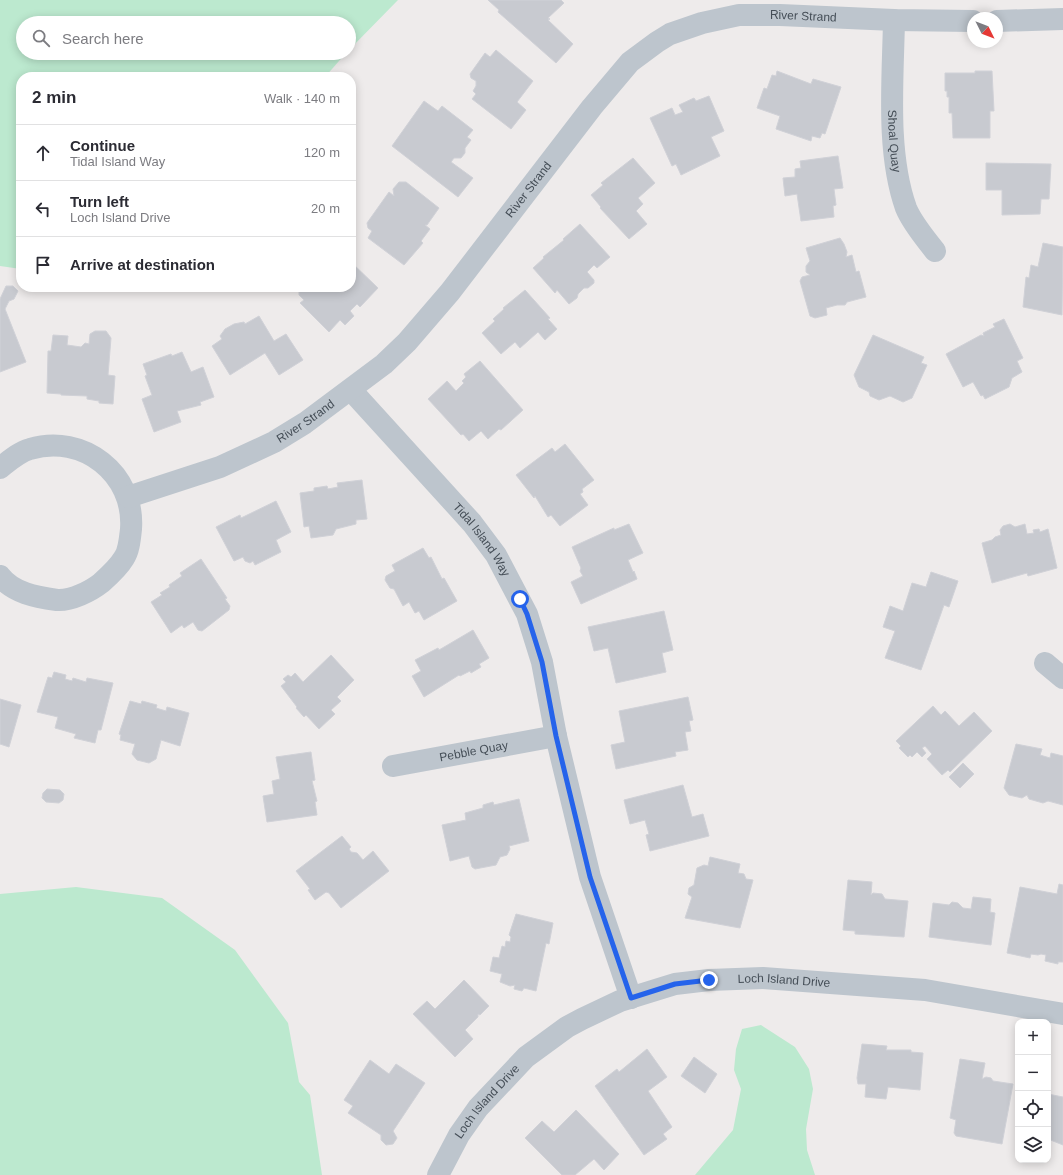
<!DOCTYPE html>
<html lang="en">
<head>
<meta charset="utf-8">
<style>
  :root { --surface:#fff; --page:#f7f7f7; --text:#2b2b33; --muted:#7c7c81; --line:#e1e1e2 }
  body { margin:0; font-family:Arial,sans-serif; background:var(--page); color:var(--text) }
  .controls { position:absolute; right:12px; bottom:12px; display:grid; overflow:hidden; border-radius:8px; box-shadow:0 2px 10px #0003 }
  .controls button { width:36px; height:36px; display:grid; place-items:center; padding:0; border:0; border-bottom:1px solid var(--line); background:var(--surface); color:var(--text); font:20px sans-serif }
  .compass { position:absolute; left:967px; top:12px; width:36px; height:36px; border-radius:50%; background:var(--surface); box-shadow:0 2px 10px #0003; rotate:132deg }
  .stop { position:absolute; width:12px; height:12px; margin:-9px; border:3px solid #2563eb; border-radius:50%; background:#fff }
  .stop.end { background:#2563eb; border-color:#fff; box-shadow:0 1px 4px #0008 }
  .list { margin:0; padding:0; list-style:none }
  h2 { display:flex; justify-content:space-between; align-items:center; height:52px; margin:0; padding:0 16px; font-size:17px }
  h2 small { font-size:13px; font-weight:400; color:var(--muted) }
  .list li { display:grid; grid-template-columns:26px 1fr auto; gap:12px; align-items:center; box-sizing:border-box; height:56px; padding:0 16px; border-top:1px solid var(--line) }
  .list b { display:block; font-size:15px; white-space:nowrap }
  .list p { margin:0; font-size:13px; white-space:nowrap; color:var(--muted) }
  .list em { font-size:13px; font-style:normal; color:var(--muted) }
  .icon { flex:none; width:22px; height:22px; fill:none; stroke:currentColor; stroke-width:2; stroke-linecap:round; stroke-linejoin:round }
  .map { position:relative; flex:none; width:1063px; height:1175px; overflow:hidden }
  .search { position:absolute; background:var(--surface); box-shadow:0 2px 10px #0003; left:16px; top:16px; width:340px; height:44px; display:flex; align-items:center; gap:10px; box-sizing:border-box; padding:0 14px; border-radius:22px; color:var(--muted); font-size:15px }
  .panel { position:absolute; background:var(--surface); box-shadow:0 2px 10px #0003; left:16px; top:72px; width:340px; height:220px; border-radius:16px }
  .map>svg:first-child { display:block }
  .green { fill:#bce9cf }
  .building { fill:#c8cad0; stroke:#d0d1d7 }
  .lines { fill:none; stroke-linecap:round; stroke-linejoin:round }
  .minor { stroke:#bdc5cd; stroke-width:22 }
  .route { stroke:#2563eb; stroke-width:5 }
  .labels { text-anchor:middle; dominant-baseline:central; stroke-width:3; stroke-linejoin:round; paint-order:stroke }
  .street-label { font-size:12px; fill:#454e57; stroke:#fff }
</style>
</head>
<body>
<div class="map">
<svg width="1063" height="1175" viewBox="0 0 1063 1175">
  <rect width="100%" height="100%" fill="#eeebeb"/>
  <g class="green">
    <path d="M0,0H398L349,50V23H23V53H346L325,77H21V269L0,266Z"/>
    <path d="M76,887L162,898L235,950L288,1023L299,1082L310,1095L322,1175H0V894Z"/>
    <path d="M761,1025L795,1047L809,1069L813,1089L806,1129L807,1150L815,1175H695L733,1130L741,1089L734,1070L736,1049L742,1029Z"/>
  </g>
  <g class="building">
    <path d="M488,0H561L564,3L548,18L550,19L548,20L573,44L556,63L498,12L499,10Z"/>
    <path d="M496,50L533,81L517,102L526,110L511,129L472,99L476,94L473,91L476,86V81L471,78L470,74L485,53L490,57Z"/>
    <path d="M777,71L811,84L813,79L841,87L825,134L822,133L820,138L812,136L811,141L776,129L780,116L757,108L764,88L767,89L772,75L776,76Z"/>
    <path d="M975,71H992L994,111H990V138H953L952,113H949V97H947V91H945V73H975Z"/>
    <path d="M709,96L724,131L711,137L720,156L681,175L676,164L672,166L650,118L672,108L675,115L683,112L679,105L694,98L696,101Z"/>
    <path d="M424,101L438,111L442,106L473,130L467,137L471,140L465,148V153L461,158H454L451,162L473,178L458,197L392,146Z"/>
    <path d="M838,156L843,188L834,189L836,205L833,206L834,217L801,221L797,194L785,196L783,178L795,177V169L801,168L800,161Z"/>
    <path d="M633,158L655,183L638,198L643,204L636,211L647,224L629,239L600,208L601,207L591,195L603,185L601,183Z"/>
    <path d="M986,163L1051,164L1049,199H1041L1040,214L1002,215V190H986Z"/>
    <path d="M399,182H406L439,208L427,225H425L430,229L421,241L423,243L404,265L368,238L372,231L368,228L367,223L389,192L394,196L393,189Z"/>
    <path d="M580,224L610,257L597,268L594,265L587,272L594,280V283L588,288H584L578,294L577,298L569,304L557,290L555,293L533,268L544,258L543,257L564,240L563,239Z"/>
    <path d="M840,238L844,244L847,252L846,257L852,255L856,272L859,271L866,297L847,302L845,305H837L826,308L827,315L815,318L810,316L800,281L802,277L810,275L806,272V266L810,261L806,248Z"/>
    <path d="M1043,243L1063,247L1062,315L1023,307L1026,277L1029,278L1031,265L1038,267Z"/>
    <path d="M351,262L378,288L360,307L357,304L350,311L354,316L345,325L340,320L329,332L300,303L304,300L299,295V290L302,287H351Z"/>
    <path d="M6,286H13L18,291L14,299L9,301L5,309L26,362L0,372V299Z"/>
    <path d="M525,290L550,318L548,319L557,329L545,340L538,332L520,348L515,342L501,354L482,333L495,321L493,319L504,309L503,308Z"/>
    <path d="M259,316L274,341L286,334L303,360L279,375L265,353L230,375L212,346L222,339L220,336L225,329L234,324L244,322L245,324Z"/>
    <path d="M1004,319L1023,358L1017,361L1022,372L1012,378L1009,387L985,399L983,395L981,396L973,382L963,387L946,354L981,335L984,336L983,333L995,327L993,324Z"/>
    <path d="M95,331H106L111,338L108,375L115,376L113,404L99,403V401L87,399V396L61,395V394L47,393L48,351H51L53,335L68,336L67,345L81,347L85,343L89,344L90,334Z"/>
    <path d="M873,335L924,357L921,363L927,365L912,398L903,402L890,396L879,400L870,396L869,392L859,387L854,375Z"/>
    <path d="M182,352L191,372L203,367L214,397L200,402L201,405L177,411L181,422L154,432L142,399L152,395L145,376L147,375L143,364L171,354L172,356Z"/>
    <path d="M480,361L523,410L501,430L499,429L488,439L481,431L469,441L463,434L461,435L428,399L447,381L456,391L464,383L462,381L466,377L464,374Z"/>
    <path d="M565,444L594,480L582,489L583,492L580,494L588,505L560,526L551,515L548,517L535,496L534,498L516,475L552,448L555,452Z"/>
    <path d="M362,480L367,519L356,520V524L336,529L333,535L311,538L309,526L304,527L300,493L314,491V488L327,486L328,489L338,487L337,483Z"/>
    <path d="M276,501L291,532L276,540L281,552L255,565L253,561L250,563L245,561L243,557L234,561L216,527L240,515L241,518Z"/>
    <path d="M629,524L643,553L628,560L633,572L634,571L637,579L581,604L571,582L583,576L580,571L581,568L572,547L614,528V530Z"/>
    <path d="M1010,524L1015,527L1025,524L1027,534L1034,533L1033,530L1039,529L1040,532L1048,529L1057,568L1028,576L1027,573L992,583L982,543L992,540L995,537L1001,535L1000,530L1003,526Z"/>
    <path d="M423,548L429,558L431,557L442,579L444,578L457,601L424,620L419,611L415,613L409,602L403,606L394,589L390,588L385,580L386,576L395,571L392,565Z"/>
    <path d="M201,559L227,598L225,599L230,606L229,610L202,631L198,630L193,622L184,628L182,625L171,633L151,602L162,595L160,593L170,587L169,585L182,576L180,573Z"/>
    <path d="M931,572L958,581L949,607L944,605L921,670L885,658L895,631L883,627L890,606L903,611L912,583L926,587Z"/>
    <path d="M664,611L673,650L662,653L666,672L616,683L608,648L594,651L588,627Z"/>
    <path d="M473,630L489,658L479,664L481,667L471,673L470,671L460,676L459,675L424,697L412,676L421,671L415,660L438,648L439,650Z"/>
    <path d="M331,655L354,680L337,697L341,701L331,710L335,714L319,729L306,715L304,717L296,708L297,707L281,686L286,682L283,679L288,675L291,677L295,673L303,682Z"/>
    <path d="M54,672L66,675L65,679L72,681L73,678L86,682L87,678L113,683L101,730H98L95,743L74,738L76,734L55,728L58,717L37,712L48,677L52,678Z"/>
    <path d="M688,697L693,720L689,721L691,731L685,732L688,750L675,752L676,756L616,769L611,745L625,742L619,711Z"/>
    <path d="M0,699L21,705L9,747L0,744Z"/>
    <path d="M130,701L141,704L142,701L157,705L156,708L166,711L167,707L189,713L180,746L161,740L156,759L149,763L137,760L132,754L135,744L120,740L121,735L119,734Z"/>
    <path d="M933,706L941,715L945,711L959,726L974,712L992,731L950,772L948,770L942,775L927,759L932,754L925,746L922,748L926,753L922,757L917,752L912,757L910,755L908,757L899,748L901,746L896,741Z"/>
    <path d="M1016,744L1042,749L1040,755L1050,758L1051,753L1063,756V805L1048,801L1043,803L1029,799L1027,795L1022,798L1009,795L1004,788Z"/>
    <path d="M311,752L315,780L312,781L317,801L315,802L317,815L267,822L263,796L274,794L272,781L280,779L276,757Z"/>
    <path d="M963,763L974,774L960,788L949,777Z"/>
    <path d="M683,785L692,817L703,814L709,836L650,851L646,835L649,834L645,820L630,824L624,800Z"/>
    <path d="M47,789L60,790L64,794L63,800L59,803L46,802L42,798L43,793Z"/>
    <path d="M519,799L529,841L509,846L510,849L507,855L500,857L496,865L475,869L472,867L469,856L450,861L442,825L466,820L465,813L483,808V805L493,802L494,805Z"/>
    <path d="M342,836L351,847L349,849L351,852L357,853L363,860L373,851L389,871L341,908L329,893L326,892L315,900L308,890L310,889L296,871Z"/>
    <path d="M710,857L740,864L738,873L744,874L746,879L753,880L740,928L685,918L692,897L688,894L689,888L694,885L697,868L704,865L708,866Z"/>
    <path d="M848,880L872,882L871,895L873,893L882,894L885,899L908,901L904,937L855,934V931L843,930Z"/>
    <path d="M1059,884L1063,885V962H1058V964L1045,961L1046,955L1041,954L1038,955L1031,954L1030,958L1007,953L1020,887L1057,894Z"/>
    <path d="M973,897L991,899L990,912L995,913L991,945L929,937L933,903L949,905L952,902L958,903L963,908L971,909Z"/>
    <path d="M516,914L553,923L549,944L546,943L536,991L524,988L522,991L514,989L515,985L510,986L500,982L502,974L490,971L493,957L499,958L502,946L505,947L506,941L510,942L511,937L509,935Z"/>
    <path d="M464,980L489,1006L480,1015L478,1014V1017L465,1030L473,1039L455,1057L413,1014L427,1001L435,1009Z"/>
    <path d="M862,1044L887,1046L886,1050H911V1052L923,1053L920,1090L888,1087L886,1099L865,1097L866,1084H858L857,1078Z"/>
    <path d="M647,1049L667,1077L648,1091L672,1127L663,1134L667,1139L644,1155L595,1086L617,1069L619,1072Z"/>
    <path d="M694,1057L717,1074L705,1093L681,1076Z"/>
    <path d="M960,1059L985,1063L982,1079L986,1077L991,1078L993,1081L1013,1084L1002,1144L956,1136L954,1133L956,1120L950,1118Z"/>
    <path d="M370,1060L389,1074L396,1064L425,1083L393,1131L397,1138L393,1144L386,1145L381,1140V1135L348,1113L353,1106L344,1100Z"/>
    <path d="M1048,1094L1063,1097V1145L1048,1139Z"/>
    <path d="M576,1110L619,1154L604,1170L594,1159L575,1175H562L525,1138L542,1121L554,1132Z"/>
  </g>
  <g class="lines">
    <g class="minor">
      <path id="s1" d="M894,20C893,79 886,152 906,208C912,223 925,238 935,251"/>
      <path d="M997,21L1063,19"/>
      <path id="s2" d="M351,390L472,523L496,555L527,614L542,662L556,736L590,877L631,998"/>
      <path d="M0,468C9,461 19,452 30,449C83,433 135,474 131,529C130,538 129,551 124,558C118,568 110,575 101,583C91,591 71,601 57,600C36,597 13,593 0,576"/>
      <path id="s3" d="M128,497L220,467L274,442L305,423L384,364L407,342L450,292L592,107L630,62L657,42L670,34L702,23L739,15H780L894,20L973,21"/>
      <path d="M1045,663L1063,678"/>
      <path id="s4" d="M393,766L556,736"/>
      <path id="s5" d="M438,1175L459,1135L478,1108L526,1057L567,1027L582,1019L620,1001L675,984L709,980L763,978L925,990L1063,1014"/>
    </g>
  </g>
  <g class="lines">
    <path class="route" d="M520,599L527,614L542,662L556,736L590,877L631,998L675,984L709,980"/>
  </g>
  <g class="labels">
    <g class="street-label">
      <text stroke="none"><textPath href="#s3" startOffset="866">River Strand</textPath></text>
      <text stroke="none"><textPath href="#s1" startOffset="121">Shoal Quay</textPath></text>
      <text stroke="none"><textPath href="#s3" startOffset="518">River Strand</textPath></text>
      <text stroke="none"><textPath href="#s3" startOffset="194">River Strand</textPath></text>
      <text stroke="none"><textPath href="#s2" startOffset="199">Tidal Island Way</textPath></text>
      <text stroke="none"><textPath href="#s4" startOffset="82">Pebble Quay</textPath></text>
      <text stroke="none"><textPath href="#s5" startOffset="425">Loch Island Drive</textPath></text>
      <text stroke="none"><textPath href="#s5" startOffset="89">Loch Island Drive</textPath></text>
    </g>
  </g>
</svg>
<div class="controls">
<button>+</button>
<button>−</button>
<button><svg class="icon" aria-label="locate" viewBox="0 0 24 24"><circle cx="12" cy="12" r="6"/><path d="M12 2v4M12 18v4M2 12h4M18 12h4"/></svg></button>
<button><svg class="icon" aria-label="layers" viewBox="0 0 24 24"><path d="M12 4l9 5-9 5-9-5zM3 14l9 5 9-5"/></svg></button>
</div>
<svg class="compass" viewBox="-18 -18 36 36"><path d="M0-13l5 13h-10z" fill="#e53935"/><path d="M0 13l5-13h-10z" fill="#7c7c81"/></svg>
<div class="stop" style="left:520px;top:599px"></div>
<div class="stop end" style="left:709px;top:980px"></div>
<div class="search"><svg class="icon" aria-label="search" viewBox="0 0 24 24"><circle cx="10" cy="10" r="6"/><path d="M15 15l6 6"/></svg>Search here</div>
<section class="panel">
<h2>2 min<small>Walk · 140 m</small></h2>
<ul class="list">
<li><svg class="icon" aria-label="ahead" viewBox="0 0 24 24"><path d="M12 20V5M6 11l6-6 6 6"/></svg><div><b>Continue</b><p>Tidal Island Way</p></div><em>120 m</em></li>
<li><svg class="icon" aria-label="left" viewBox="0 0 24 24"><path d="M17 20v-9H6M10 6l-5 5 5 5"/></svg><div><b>Turn left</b><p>Loch Island Drive</p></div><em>20 m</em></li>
<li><svg class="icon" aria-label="arrive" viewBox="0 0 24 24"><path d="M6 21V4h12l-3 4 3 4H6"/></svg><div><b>Arrive at destination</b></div></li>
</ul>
</section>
</div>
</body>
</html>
